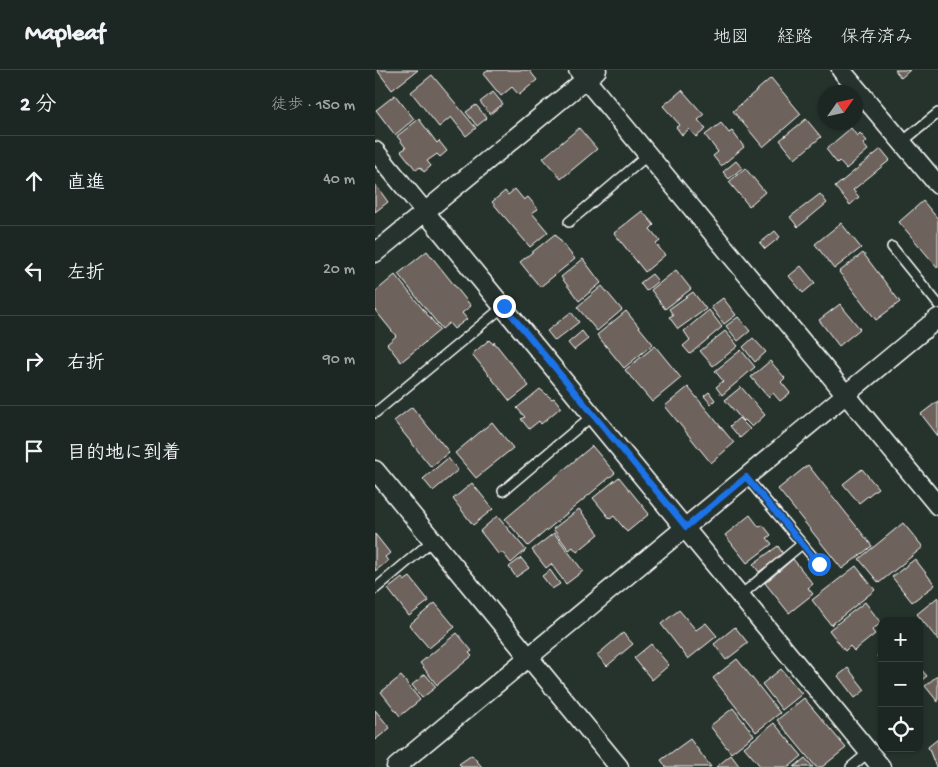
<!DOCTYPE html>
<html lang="ja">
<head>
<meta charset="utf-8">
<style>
  :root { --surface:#1c2622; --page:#252e2a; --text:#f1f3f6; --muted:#a0a5a5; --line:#3a4340 }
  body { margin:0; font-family:"Gochi Hand","Klee One",sans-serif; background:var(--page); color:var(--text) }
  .controls { position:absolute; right:15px; bottom:15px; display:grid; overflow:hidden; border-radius:10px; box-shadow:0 1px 4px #0004 }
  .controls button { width:45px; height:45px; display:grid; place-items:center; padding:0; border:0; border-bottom:1px solid var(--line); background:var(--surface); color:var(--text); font:25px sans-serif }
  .compass { position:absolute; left:443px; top:15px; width:45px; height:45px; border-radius:50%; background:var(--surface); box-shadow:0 1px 4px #0004; rotate:56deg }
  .stop { position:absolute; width:15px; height:15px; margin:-11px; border:4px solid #1a73e8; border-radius:50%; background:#fff }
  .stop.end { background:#1a73e8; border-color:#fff; box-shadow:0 1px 5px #0008 }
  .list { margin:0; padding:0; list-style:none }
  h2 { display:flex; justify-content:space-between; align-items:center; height:65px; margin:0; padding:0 20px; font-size:21px }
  h2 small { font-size:16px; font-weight:400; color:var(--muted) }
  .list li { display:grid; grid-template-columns:32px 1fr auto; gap:15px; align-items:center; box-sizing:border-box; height:90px; padding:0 20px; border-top:1px solid var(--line) }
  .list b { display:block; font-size:19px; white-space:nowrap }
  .list em { font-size:16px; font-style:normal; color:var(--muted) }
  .icon { flex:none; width:28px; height:28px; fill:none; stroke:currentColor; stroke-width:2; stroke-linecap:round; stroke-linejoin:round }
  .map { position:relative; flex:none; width:563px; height:697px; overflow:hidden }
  header { display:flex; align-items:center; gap:30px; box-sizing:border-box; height:70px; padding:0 25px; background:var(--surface); border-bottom:1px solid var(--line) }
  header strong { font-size:24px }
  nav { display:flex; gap:28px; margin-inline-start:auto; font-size:18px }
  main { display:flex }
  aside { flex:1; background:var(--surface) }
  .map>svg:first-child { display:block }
  .building { fill:#6e625c; stroke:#fff }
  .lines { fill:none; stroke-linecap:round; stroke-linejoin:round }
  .lane-casing { stroke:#fff; stroke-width:12 }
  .street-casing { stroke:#fff; stroke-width:21 }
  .lane { stroke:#26332d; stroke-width:9 }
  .street { stroke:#26332d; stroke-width:18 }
  .route { stroke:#1a73e8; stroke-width:6 }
</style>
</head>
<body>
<header>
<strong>Mapleaf</strong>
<nav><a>地図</a><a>経路</a><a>保存済み</a></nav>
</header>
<main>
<aside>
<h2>2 分<small>徒歩 · 150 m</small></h2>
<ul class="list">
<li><svg class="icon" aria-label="ahead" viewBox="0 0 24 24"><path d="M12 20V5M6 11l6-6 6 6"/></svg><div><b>直進</b></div><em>40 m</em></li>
<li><svg class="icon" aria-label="left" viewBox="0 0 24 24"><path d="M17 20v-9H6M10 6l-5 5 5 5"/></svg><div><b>左折</b></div><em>20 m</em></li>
<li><svg class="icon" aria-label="right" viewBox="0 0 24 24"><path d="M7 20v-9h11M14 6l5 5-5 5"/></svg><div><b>右折</b></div><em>90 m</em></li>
<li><svg class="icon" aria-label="arrive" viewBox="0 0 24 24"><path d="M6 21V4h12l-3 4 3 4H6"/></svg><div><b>目的地に到着</b></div></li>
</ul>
</aside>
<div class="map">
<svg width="563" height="697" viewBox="0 0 563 697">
  <rect width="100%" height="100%" fill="#26332d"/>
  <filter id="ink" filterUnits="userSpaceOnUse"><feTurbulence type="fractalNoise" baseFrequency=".02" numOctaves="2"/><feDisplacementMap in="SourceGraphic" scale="10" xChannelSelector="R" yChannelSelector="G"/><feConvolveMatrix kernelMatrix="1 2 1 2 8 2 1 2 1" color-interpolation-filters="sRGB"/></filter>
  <g filter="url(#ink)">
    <g class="building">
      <path d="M2,0H43L17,20Z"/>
      <path d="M114,0H154L162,10L144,25L137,17L126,26L108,4Z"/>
      <path d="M520,0H535L526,8Z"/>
      <path d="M57,5L101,58L91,66L76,47L64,57L36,22Z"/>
      <path d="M396,8L426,44L388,77L358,41Z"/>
      <path d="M307,20L329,45L323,50L331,59L321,67L314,59L307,65L301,57L305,55L288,36Z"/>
      <path d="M118,22L128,34L115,44L105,32Z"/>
      <path d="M20,25L39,49L20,65L1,40Z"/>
      <path d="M101,35L112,48L102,56L91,42Z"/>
      <path d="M44,49L62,73L64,71L72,81L65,87L62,84L52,91L56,96L49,102L45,97L41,100L26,81L31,78L22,66Z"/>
      <path d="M431,49L446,67L420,89L405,70Z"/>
      <path d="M346,53L354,63L357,61L369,77L346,96L338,86L343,82L330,65Z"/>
      <path d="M204,58L222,79L186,109L168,88Z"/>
      <path d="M476,58L482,66L485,63L492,71L488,74L493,80L471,99L464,91L462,93L451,79Z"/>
      <path d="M506,79L515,90L478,120L484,127L475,135L460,117Z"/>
      <path d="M361,91L367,98L354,109L348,102Z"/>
      <path d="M370,98L390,122L374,136L354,112Z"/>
      <path d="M0,114L13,132L0,142Z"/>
      <path d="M140,119L149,130L153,127L163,139L157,143L173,162L155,177L117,132L130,121L133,125Z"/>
      <path d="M445,124L452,133L423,157L415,147Z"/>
      <path d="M548,131L563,149V198L524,152Z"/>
      <path d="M267,141L279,155L275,159L285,171L281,174L290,185L270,202L239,163Z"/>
      <path d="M466,153L486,178L459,199L440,174Z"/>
      <path d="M400,161L405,167L390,179L385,173Z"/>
      <path d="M180,164L200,189L165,217L145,192Z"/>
      <path d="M52,181L96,236L87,243L92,249L79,259L74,253L67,259L23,204Z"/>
      <path d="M488,183L525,232L501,250L464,202Z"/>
      <path d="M208,189L226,213L204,231L186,207Z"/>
      <path d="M426,196L440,213L428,223L414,206Z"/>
      <path d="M301,200L316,219L290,239L276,220Z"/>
      <path d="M277,204L283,211L271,221L265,213Z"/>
      <path d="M20,205L65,260L26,292L12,274L21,266L0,240V222Z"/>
      <path d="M227,216L247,240L222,261L202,237Z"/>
      <path d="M318,222L331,239L303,259L294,247L298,245L294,239Z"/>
      <path d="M348,228L361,245L349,254L336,237Z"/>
      <path d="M465,234L485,259L464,276L444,250Z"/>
      <path d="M334,240L347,257L315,284L308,276L315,270L309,261Z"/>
      <path d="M251,241L278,274L249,298L222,265Z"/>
      <path d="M196,242L204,252L180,271L172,261Z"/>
      <path d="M363,247L375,261L363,271L351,256Z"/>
      <path d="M207,261L213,269L199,280L193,273Z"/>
      <path d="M350,261L363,276L338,296L325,281Z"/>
      <path d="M378,268L391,282L380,292L368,277Z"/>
      <path d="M114,270L119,275V272L154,316L135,331L97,284Z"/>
      <path d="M280,276L306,308L277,332L250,300Z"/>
      <path d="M366,280L380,297L347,325L341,317L348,311L340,301Z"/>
      <path d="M395,291L410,308L406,312L415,323L405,331L398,323L393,327L376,307Z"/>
      <path d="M313,317L359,373L336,393L290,336Z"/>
      <path d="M366,317L390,345L377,357L370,350L368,351L350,330Z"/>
      <path d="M165,319L177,329L179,328L186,337L166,354L164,351L154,359L146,349L150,347L142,338Z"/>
      <path d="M334,322L340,330L336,334L329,326Z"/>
      <path d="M563,331V366L546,344Z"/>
      <path d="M37,337L74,382L56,397L19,351Z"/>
      <path d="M364,348L375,359L365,368L355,356Z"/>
      <path d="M117,352L138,378L101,408L80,383Z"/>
      <path d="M217,376L240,403L153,476L130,449Z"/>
      <path d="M73,388L83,400L58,421L48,409Z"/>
      <path d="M433,395L497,476L467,499L403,419Z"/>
      <path d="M487,399L503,418L484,433L468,414Z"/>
      <path d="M244,407L274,444L252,462L239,446L235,449L218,428Z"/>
      <path d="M97,413L118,439L98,455L78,429Z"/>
      <path d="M204,439L224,464L202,482L198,477L194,480L178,459Z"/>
      <path d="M375,445L384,457L388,455L396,465L392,468L397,474L372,493L350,465Z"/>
      <path d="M122,446L151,480L136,493L127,482L124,485L105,461Z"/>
      <path d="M528,453L548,477L504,513L484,489Z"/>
      <path d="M179,463L208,501L191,514L176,494L171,498L157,480Z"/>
      <path d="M0,464L15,483L10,487L13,491L0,501Z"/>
      <path d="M403,476L408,484L384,502L378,494Z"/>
      <path d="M146,488L154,498L141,507L134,497Z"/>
      <path d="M418,489L438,514L433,518L438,524L414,543L390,513Z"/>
      <path d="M540,489L560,515L537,532L517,507Z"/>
      <path d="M481,496L500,520L456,555L437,530Z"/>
      <path d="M175,500L185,514L177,519L167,506Z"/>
      <path d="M35,507L54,531L34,546L13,519L27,508L29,511Z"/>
      <path d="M563,527V570L542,544Z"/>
      <path d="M490,532L506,553L497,560L500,564L479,581L475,576L470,581L454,560Z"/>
      <path d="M60,533L80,557L54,578L34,555Z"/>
      <path d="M304,540L321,560L331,553L342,566L313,589L286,554Z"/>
      <path d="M360,557L373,573L351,590L339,574Z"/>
      <path d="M82,563L97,581L94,583L97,586L62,615L45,593Z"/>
      <path d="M248,563L258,574L232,596L222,585Z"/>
      <path d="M276,574L294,595L277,610L259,588Z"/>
      <path d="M507,581V592L502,586Z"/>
      <path d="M362,589L405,643L381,662L338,608Z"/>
      <path d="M544,597L552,606L544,612Z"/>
      <path d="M473,598L490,620L480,628L463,606Z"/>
      <path d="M406,599L427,624L407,640L387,614Z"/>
      <path d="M50,604L61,617L47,628L37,615Z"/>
      <path d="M563,605V632L550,616Z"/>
      <path d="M26,606L45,630L25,646L6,622Z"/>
      <path d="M429,628L471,678L447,697H441L402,650Z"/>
      <path d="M358,638L379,665L356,683L335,656Z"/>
      <path d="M0,640L15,658L0,670Z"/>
      <path d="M399,653L427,686L414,697H386L369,677Z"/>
      <path d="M315,669L336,697H291L286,690Z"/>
      <path d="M563,669V697H561L553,677Z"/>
      <path d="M97,685L107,697H87L84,694Z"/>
      <path d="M356,685L365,697H341Z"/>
      <path d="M430,688L438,697H419Z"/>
    </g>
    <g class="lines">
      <defs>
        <g id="lane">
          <path d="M527,72L563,43"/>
          <path d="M194,152L273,85"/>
          <path d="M517,177L563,234"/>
          <path d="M0,343L129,236"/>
          <path d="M371,407L444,494"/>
          <path d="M128,421L218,345"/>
          <path d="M0,519L58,470"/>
          <path d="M366,525L427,474"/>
          <path d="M476,697L494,682"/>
        </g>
        <g id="street">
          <path d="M203,0L563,436"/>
          <path d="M466,0L563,115"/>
          <path d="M0,81L506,697"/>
          <path d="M0,183L222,0"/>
          <path d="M0,400L244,697"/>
          <path d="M21,697L563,248"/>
        </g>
      </defs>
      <use href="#lane" class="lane-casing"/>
      <use href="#street" class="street-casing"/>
      <use href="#lane" class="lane"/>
      <use href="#street" class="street"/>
    </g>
  </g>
  <g class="lines" filter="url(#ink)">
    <path class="route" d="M129,236L311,457L371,407L444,494"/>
  </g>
</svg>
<div class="controls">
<button>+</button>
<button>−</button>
<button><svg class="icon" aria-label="locate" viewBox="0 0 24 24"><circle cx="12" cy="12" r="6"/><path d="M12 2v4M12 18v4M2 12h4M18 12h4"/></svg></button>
</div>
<svg class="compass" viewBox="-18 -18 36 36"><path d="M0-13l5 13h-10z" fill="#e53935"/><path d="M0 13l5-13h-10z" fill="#a0a5a5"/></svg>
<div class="stop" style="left:444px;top:494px"></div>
<div class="stop end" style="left:129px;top:236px"></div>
</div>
</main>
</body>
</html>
